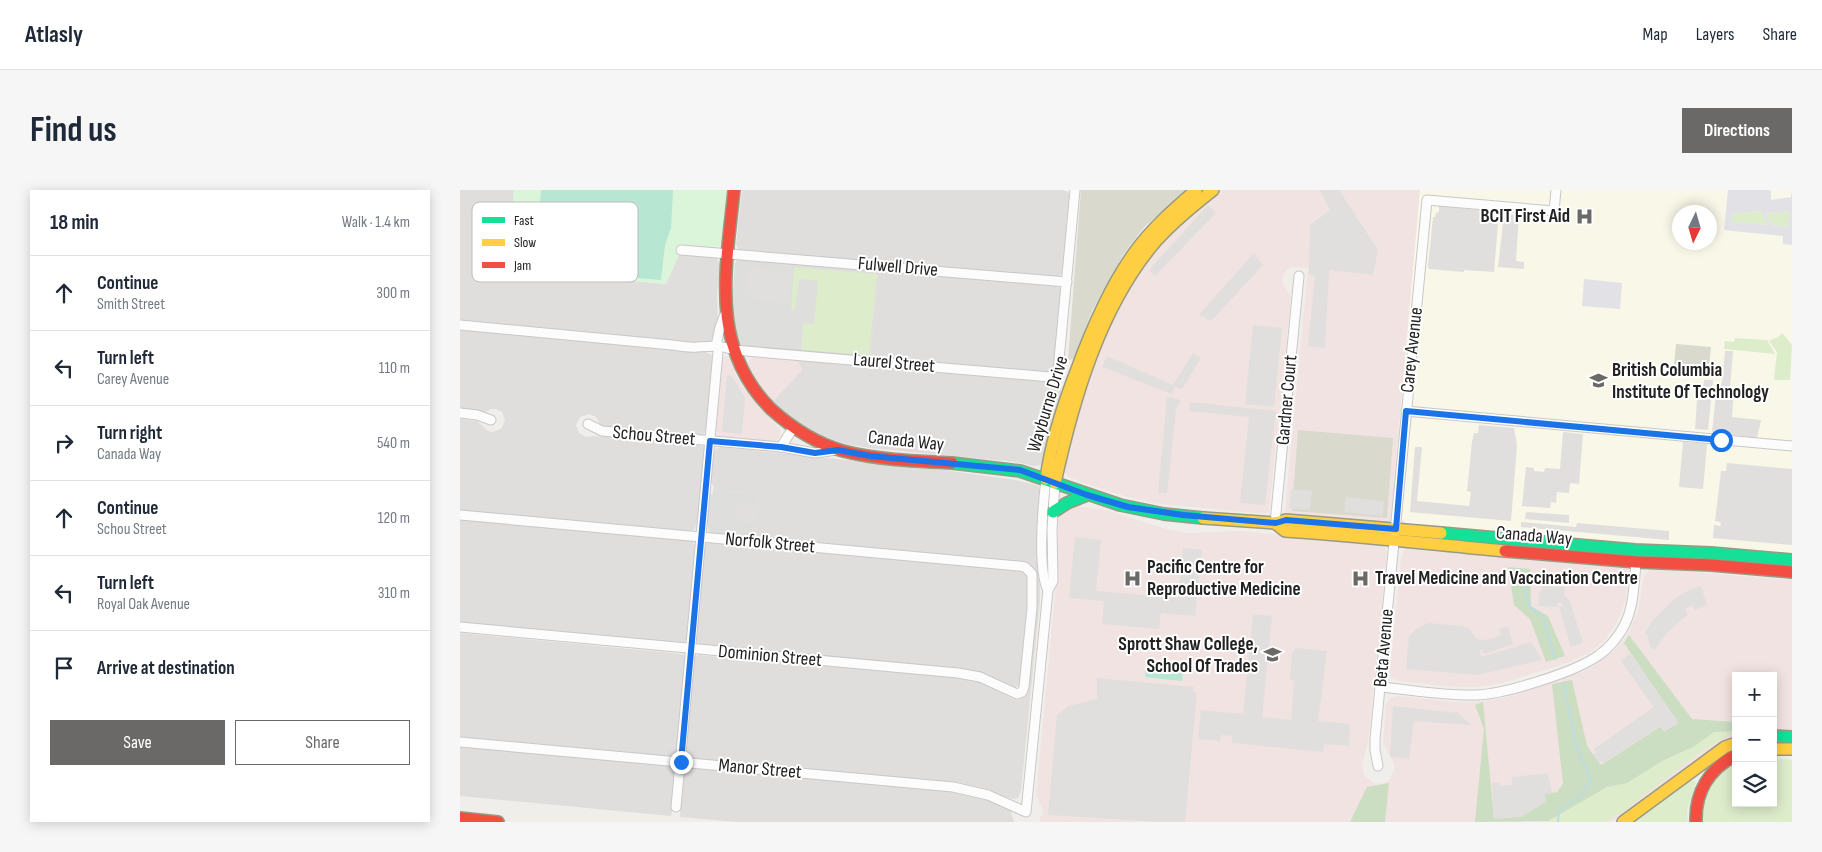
<!DOCTYPE html>
<html lang="en">
<head>
<meta charset="utf-8">
<style>
  :root { --surface:#fff; --page:#f6f6f7; --text:#1f2937; --muted:#747a83; --line:#e0e1e3; --accent:#6a6968 }
  body { margin:0; font-family:"Sofia Sans Condensed",sans-serif; background:var(--page); color:var(--text) }
  .controls { position:absolute; right:15px; bottom:15px; display:grid; overflow:hidden; border-radius:0px; box-shadow:0 2px 12px #0003 }
  .controls button { width:45px; height:45px; display:grid; place-items:center; padding:0; border:0; border-bottom:1px solid var(--line); background:var(--surface); color:var(--text); font:25px sans-serif }
  .compass { position:absolute; left:1212px; top:15px; width:45px; height:45px; border-radius:50%; background:var(--surface); box-shadow:0 2px 12px #0003; rotate:185deg }
  .stop { position:absolute; width:15px; height:15px; margin:-11px; border:4px solid #1a73e8; border-radius:50%; background:#fff }
  .stop.end { background:#1a73e8; border-color:#fff; box-shadow:0 1px 5px #0008 }
  .list { margin:0; padding:0; list-style:none }
  h2 { display:flex; justify-content:space-between; align-items:center; height:65px; margin:0; padding:0 20px; font-size:21px }
  h2 small { font-size:16px; font-weight:400; color:var(--muted) }
  .list li { display:grid; grid-template-columns:32px 1fr auto; gap:15px; align-items:center; box-sizing:border-box; height:75px; padding:0 20px; border-top:1px solid var(--line) }
  .list b { display:block; font-size:19px; white-space:nowrap }
  .list p { margin:0; font-size:16px; white-space:nowrap; color:var(--muted) }
  .list em { font-size:16px; font-style:normal; color:var(--muted) }
  .actions { display:flex; gap:10px; padding:15px 20px }
  .actions a { flex:1; padding:11px 0; border:1px solid var(--accent); border-radius:0px; text-align:center; font-size:18px; color:var(--accent) }
  .actions .main { background:var(--accent); color:#fff }
  .icon { flex:none; width:28px; height:28px; fill:none; stroke:currentColor; stroke-width:2; stroke-linecap:round; stroke-linejoin:round }
  .map { position:relative; flex:none; width:1332px; height:632px; overflow:hidden; border-radius:0px }
  header { display:flex; align-items:center; gap:30px; box-sizing:border-box; height:70px; padding:0 25px; background:var(--surface); border-bottom:1px solid var(--line) }
  header strong { font-size:24px }
  nav { display:flex; gap:28px; margin-inline-start:auto; font-size:18px }
  .intro { display:flex; align-items:center; justify-content:space-between; box-sizing:border-box; height:120px; padding:0 30px }
  h1 { margin:0; font-size:35px }
  .button { padding:12px 22px; border-radius:0px; background:var(--accent); color:#fff; font-size:18px; font-weight:700 }
  main { display:flex; gap:30px; padding:0 30px }
  aside { flex:1; background:var(--surface); border-radius:0px; box-shadow:0 2px 12px #0003 }
  .map>svg:first-child { display:block }
  .residential { fill:#dfdedc }
  .commercial { fill:#f1e3e1 }
  .education { fill:#f8f7e8; fill-rule:evenodd }
  .religious { fill:#dededc }
  .construction { fill:#d9d9cd }
  .grass { fill:#ddeccb }
  .forest { fill:#cbdec1 }
  .park { fill:#daf5da }
  .pitch { fill:#b7e6d2 }
  .parking { fill:#e0dfde }
  .plaza { fill:#e2e1e5; fill-rule:evenodd }
  .lines { fill:none; stroke-linecap:round; stroke-linejoin:round }
  .stream { stroke:#bfdbe3; stroke-width:2 }
  .street-casing { stroke:#c9c8c7; stroke-width:11 }
  .fast-casing { stroke:#999a82; stroke-width:14 }
  .slow-casing { stroke:#999a82; stroke-width:14 }
  .jam-casing { stroke:#999a82; stroke-width:14 }
  .street { stroke:#fdfcfc; stroke-width:9 }
  .fast { stroke:#16e098; stroke-width:11 }
  .slow { stroke:#ffcf43; stroke-width:11 }
  .jam { stroke:#f24e42; stroke-width:11 }
  .route { stroke:#1a73e8; stroke-width:6 }
  .labels { text-anchor:middle; dominant-baseline:central; stroke-width:4; stroke-linejoin:round; paint-order:stroke }
  .poi-label { font-size:19px; font-weight:bold; fill:#222; stroke:#fff; text-anchor:start }
  .street-label { font-size:19px; fill:#222; stroke:#fff }
  .key { fill:#fff; stroke:#bdbdbd; stroke-width:1 }
  .key-label { font-size:14px; fill:#222 }
</style>
</head>
<body>
<header>
<strong>Atlasly</strong>
<nav><a>Map</a><a>Layers</a><a>Share</a></nav>
</header>
<div class="intro"><h1>Find us</h1><a class="button">Directions</a></div>
<main>
<aside>
<h2>18 min<small>Walk · 1.4 km</small></h2>
<ul class="list">
<li><svg class="icon" aria-label="ahead" viewBox="0 0 24 24"><path d="M12 20V5M6 11l6-6 6 6"/></svg><div><b>Continue</b><p>Smith Street</p></div><em>300 m</em></li>
<li><svg class="icon" aria-label="left" viewBox="0 0 24 24"><path d="M17 20v-9H6M10 6l-5 5 5 5"/></svg><div><b>Turn left</b><p>Carey Avenue</p></div><em>110 m</em></li>
<li><svg class="icon" aria-label="right" viewBox="0 0 24 24"><path d="M7 20v-9h11M14 6l5 5-5 5"/></svg><div><b>Turn right</b><p>Canada Way</p></div><em>540 m</em></li>
<li><svg class="icon" aria-label="ahead" viewBox="0 0 24 24"><path d="M12 20V5M6 11l6-6 6 6"/></svg><div><b>Continue</b><p>Schou Street</p></div><em>120 m</em></li>
<li><svg class="icon" aria-label="left" viewBox="0 0 24 24"><path d="M17 20v-9H6M10 6l-5 5 5 5"/></svg><div><b>Turn left</b><p>Royal Oak Avenue</p></div><em>310 m</em></li>
<li><svg class="icon" aria-label="arrive" viewBox="0 0 24 24"><path d="M6 21V4h12l-3 4 3 4H6"/></svg><div><b>Arrive at destination</b></div></li>
</ul>
<div class="actions"><a class="main">Save</a><a>Share</a></div>
</aside>
<div class="map">
<svg width="1332" height="632" viewBox="0 0 1332 632">
  <rect width="100%" height="100%" fill="#f0eeeb"/>
  <g class="residential">
    <path d="M0,0H54L49,79L206,94L221,60L256,68L260,74L257,102L258,134L255,149L252,152L238,154L0,131Z"/>
    <path d="M282,0H602L608,2L610,7L603,83L597,87L282,60L278,59L276,54Z"/>
    <path d="M418,81L595,96L600,98L601,101L593,179L584,183L410,168Z"/>
    <path d="M0,139L246,162L252,165L254,169L248,234L243,246L145,238L141,236L136,227L129,224L120,227L116,235L119,243L126,247L136,246L239,255L244,257L240,330L236,334L235,339L230,342L0,322V229L17,231L28,241L32,242L41,239L45,231L42,222L36,219H31L25,222L0,220Z"/>
    <path d="M337,169L601,184V210L584,273L582,275L574,276L556,272L410,258L386,254L363,246L337,232L313,211L342,180Z"/>
    <path d="M261,257L484,280L555,290L577,295L579,298L581,302L580,410L561,601L558,608L553,609L526,601L230,568L225,558L232,476L235,467L238,465L505,488L521,492L553,509L558,510L564,507L568,502L577,397L575,381L571,376L561,371L551,372L293,349L299,304L253,300L254,297L250,291L253,264L256,259Z"/>
    <path d="M0,328L231,350L237,358L226,450L223,453L0,434Z"/>
    <path d="M251,352L564,381L568,385L569,406L560,495L553,499L522,483L508,480L239,455L236,449L244,357L246,354Z"/>
    <path d="M0,443L223,464L225,468L222,522L216,562L208,568L0,548Z"/>
    <path d="M0,555L211,575L217,582L214,614L211,626L0,606Z"/>
    <path d="M231,577L486,600L522,607L550,619L554,632H277L220,627L223,583Z"/>
  </g>
  <g class="commercial">
    <path d="M762,0H960L931,329L928,334L828,325L825,321L848,78L831,77L825,82L822,89L823,94L831,107L809,322L804,324L692,313L657,304L619,291L608,287L605,283L609,254L622,207L654,126L684,74L711,42L744,13Z"/>
    <path d="M266,166L269,167L277,187L289,205L320,239V247L315,252L258,246L255,236L259,190L263,169Z"/>
    <path d="M296,166L337,169L342,180L313,211L298,192L288,174L291,168Z"/>
    <path d="M613,316L646,320L706,339L728,343L779,341L916,353L923,355L927,363L908,553L902,575L904,585L914,593L921,594L929,590L935,579L933,571L923,554L926,514L930,508L938,506L996,512L1028,511L1047,507L1128,480L1153,462L1167,445L1178,421L1184,386L1190,380L1218,381L1332,390V541L1313,540V486H1276V545L1264,551L1151,632H579L583,621L576,605L597,383L598,331L601,323Z"/>
    <path d="M952,356L977,362L999,361L1164,376L1168,381L1169,385L1165,412L1157,432L1145,450L1129,463L1110,472L1042,493L1019,497H996L938,491L931,487L930,481L941,368L945,359Z"/>
  </g>
  <path class="education" d="M960,0H1332V366L1169,356L948,336L944,330L931,329ZM1220,22H1250V52H1220Z"/>
  <g class="religious">
    <path d="M282,69L418,81L410,168L283,156L279,153L275,135L272,112L275,73L277,70Z"/>
    <path d="M253,300L299,304L293,349L252,344L249,342L247,329L249,306L253,303Z"/>
  </g>
  <g class="construction">
    <path d="M621,0H726L684,37L663,65L632,121L614,169L608,170Z"/>
    <path d="M1216,154L1251,157L1249,178L1214,175Z"/>
    <path d="M838,240L933,248L927,328L832,321Z"/>
  </g>
  <g class="grass">
    <path d="M1302,21L1308,35L1271,32V24Z"/>
    <path d="M1330,21L1329,37L1312,35L1306,24Z"/>
    <path d="M334,77L417,84L409,165L341,160L343,133L354,134L358,91L339,89L335,119H331Z"/>
    <path d="M1322,143L1332,155L1330,190H1314L1317,162L1309,151L1318,147Z"/>
    <path d="M1275,148L1307,150L1315,164L1264,159L1265,151L1274,152Z"/>
    <path d="M1276,541L1242,561L1161,623L1145,632H1084L1147,597L1167,593L1204,570L1233,557L1254,542Z"/>
    <path d="M1313,568L1332,570V632H1243C1242,607 1253,586 1276,573V613H1313Z"/>
    <path d="M1231,590L1236,592L1227,621L1228,632H1172Z"/>
  </g>
  <g class="forest">
    <path d="M1048,377L1070,379L1071,416L1088,426L1105,466L1086,472L1070,429L1054,415Z"/>
    <path d="M1169,445L1232,529L1276,532V541L1254,542L1233,557L1204,570L1167,593L1147,597L1088,631L1015,632L1024,539L1015,515L1023,512L1034,629L1085,604L1097,602L1103,594L1092,494L1112,490L1127,556L1141,575L1200,537L1218,533L1164,453Z"/>
    <path d="M929,593L925,632H890L907,597Z"/>
  </g>
  <path class="park" d="M54,0H267L262,51L258,57L252,59L221,60L206,94L48,79Z"/>
  <g class="pitch">
    <path d="M81,0H213L211,38L205,55L201,90L80,80L75,74Z"/>
    <path d="M686,475L723,478L722,491L685,487Z"/>
  </g>
  <g class="parking">
    <path d="M860,0H879L918,60L913,85L869,80L865,158L848,156L855,86L849,84L850,35L870,20Z"/>
    <path d="M748,15L756,23L695,86L689,80Z"/>
    <path d="M979,16L1039,22L1034,82L1004,80V82L969,79L968,76L973,27H975L976,23L979,22Z"/>
    <path d="M1044,24L1059,25L1056,71L1064,72V79L1038,77Z"/>
    <path d="M794,63L803,75L751,131L739,125Z"/>
    <path d="M288,77L332,81L329,113L285,109Z"/>
    <path d="M793,135L822,138L814,217L785,214Z"/>
    <path d="M1265,161H1273L1270,198L1274,199L1272,227L1301,230L1297,248L1252,242L1257,193H1262Z"/>
    <path d="M733,163L741,168L722,199L715,197L712,204L642,177L647,166L713,195Z"/>
    <path d="M267,185L272,186L285,208L282,244L262,242Z"/>
    <path d="M1244,190H1253L1248,240L1235,239L1237,210H1242Z"/>
    <path d="M707,207L721,210L716,220L707,303H698Z"/>
    <path d="M730,212L816,221L805,315L780,313L789,227L729,221Z"/>
    <path d="M1019,235L1054,238L1057,255L1051,331L950,322L955,257H962L957,311L1009,316L1011,302L1007,301L1012,252L1014,243H1018Z"/>
    <path d="M1103,242L1123,244L1119,294L1110,293L1109,303L1097,302L1096,313L1091,312L1090,318L1062,316L1066,277L1074,278V281L1084,282L1085,278L1100,279Z"/>
    <path d="M1223,252L1247,254L1243,299L1219,297Z"/>
    <path d="M1267,273L1332,279V355L1253,348L1254,335L1260,336L1261,334L1260,332L1255,331L1261,281H1266Z"/>
    <path d="M831,299L852,301L850,320L829,318Z"/>
    <path d="M886,307L924,311L923,326L884,322Z"/>
    <path d="M276,315L295,317L294,333L275,332Z"/>
    <path d="M1066,322L1109,325V333L1065,329Z"/>
    <path d="M1061,332L1116,337L1117,333L1209,341V350L1061,337Z"/>
    <path d="M615,347L641,350L636,401L718,408L723,358L742,360L735,426L701,423L699,439L642,434L644,411L609,408Z"/>
    <path d="M1082,396L1105,397L1104,405L1110,411L1123,453L1111,457L1099,417L1103,416L1102,414L1098,412L1097,417L1078,416L1079,401H1082Z"/>
    <path d="M1241,396L1247,415L1235,420L1232,415L1225,419L1228,424L1207,443L1195,460L1190,458L1188,446L1185,443L1193,430L1213,410L1231,399Z"/>
    <path d="M793,424L812,426L802,527L831,530L834,491L830,490L832,463L836,458L867,461L858,531L890,534L889,556L864,554L863,562L772,553V546L761,545L760,551L738,549L741,520L783,524Z"/>
    <path d="M968,433L1002,436L1009,439L1017,449L1027,450L1041,445L1039,439L1048,436L1053,454L1024,464L1022,459L1020,461L1021,467L1071,452L1082,470L1017,485L946,479L949,446L957,439Z"/>
    <path d="M1170,463L1219,533L1204,542L1200,537L1143,573L1141,571L1139,572L1134,564L1136,563L1134,559L1194,517L1161,471Z"/>
    <path d="M637,488L734,497L733,502L737,503L725,632H700L588,625L597,525L609,516L637,509Z"/>
    <path d="M933,516L998,523L1011,535L954,531L949,569L930,567Z"/>
    <path d="M1088,583L1092,603L1085,604L1086,612L1061,627L1034,629L1032,593H1039L1040,596L1052,595V587Z"/>
  </g>
  <g class="plaza">
    <path d="M1268,0H1308L1311,1V10L1331,7L1332,1V55L1323,54V46L1264,40ZM1301,21L1308,35L1271,32L1272,24ZM1329,21L1328,37L1312,35L1306,24Z"/>
    <path d="M1124,89L1162,93L1160,119L1122,116Z"/>
  </g>
  <g class="lines">
    <g class="stream">
      <path d="M1063,380L1066,405L1070,417L1083,427L1095,469"/>
      <path d="M1098,632L1099,621L1121,606L1131,590L1117,558L1103,493"/>
    </g>
    <defs>
      <g id="street">
        <path d="M221,60L607,92"/>
        <path d="M0,135L212,155C220,156 229,158 237,157C252,156 259,155 274,160L590,187L596,184L598,180L615,0"/>
        <path d="M256,156L260,137L265,124"/>
        <path d="M946,221L1332,256"/>
        <path d="M0,223L17,225L31,230"/>
        <path d="M128,234L142,241L321,257L355,263L377,260"/>
        <path d="M321,257L333,238"/>
        <path d="M586,289C583,314 577,380 588,400"/>
        <path d="M0,325L559,376L565,377L572,384V418L564,497L562,502L557,504L520,487L498,483L0,437"/>
        <path d="M815,333L839,86"/>
        <path d="M921,497C952,500 985,506 1016,505C1045,504 1116,482 1139,465C1149,458 1158,447 1164,436C1174,417 1174,394 1176,372"/>
        <path d="M0,552L493,597L528,605L566,622L588,400L593,391L592,339L595,293"/>
        <path d="M918,576L915,560V549L967,10L1094,21L1096,0"/>
        <path d="M216,617L258,162"/>
      </g>
      <g id="fast">
        <path d="M492,273L560,281L660,315L704,324L743,328"/>
        <path d="M593,322L607,313L627,305"/>
        <path d="M981,343L1175,360L1251,363L1332,370"/>
        <path d="M1313,546L1332,547"/>
      </g>
      <g id="slow">
        <path d="M586,289C591,251 603,215 617,179C632,138 649,98 674,63C692,38 714,19 736,0"/>
        <path d="M595,293C613,210 640,116 696,51C713,32 733,16 753,0"/>
        <path d="M743,328L815,333L826,330L981,343"/>
        <path d="M815,333L825,341C899,346 972,354 1045,361"/>
        <path d="M1313,559H1332"/>
        <path d="M1163,632L1265,557L1276,553"/>
      </g>
      <g id="jam">
        <path d="M274,0C266,79 249,157 311,219C332,238 355,253 383,261C418,270 456,271 492,273"/>
        <path d="M1045,361L1176,372L1251,375L1332,382"/>
        <path d="M0,628L38,632"/>
        <path d="M1236,632C1235,602 1249,579 1276,565"/>
      </g>
    </defs>
    <use href="#street" class="street-casing"/>
    <use href="#fast" class="fast-casing"/>
    <use href="#slow" class="slow-casing"/>
    <use href="#jam" class="jam-casing"/>
    <use href="#street" class="street"/>
    <use href="#fast" class="fast"/>
    <use href="#slow" class="slow"/>
    <use href="#jam" class="jam"/>
  </g>
  <g class="lines">
    <path class="route" d="M221,572L250,251L321,257L355,263L378,260L410,266L560,280L627,305L668,317L723,325L816,333L826,330L936,339L946,221L1261,250"/>
  </g>
  <defs>
    <symbol id="hospital-bare" viewBox="-9 -9 18 18"><path d="M-5-5h3v3.5h4V-5h3V5h-3V1.5h-4V5h-3Z" fill="#6a6968" stroke="#fff" stroke-width="2.5" paint-order="stroke"/></symbol>
    <symbol id="university-bare" viewBox="-9 -9 18 18"><path d="M0-5L7-2L0 1L-7-2ZM-4 1L0 2.5L4 1V4Q0 6-4 4Z" fill="#6a6968" stroke="#fff" stroke-width="2.5" paint-order="stroke"/></symbol>
  </defs>
  <g fill-rule="evenodd">
    <use href="#hospital-bare" x="1112" y="14" width="25" height="25"/>
    <use href="#university-bare" x="1126" y="178" width="25" height="25"/>
    <use href="#hospital-bare" x="660" y="376" width="25" height="25"/>
    <use href="#hospital-bare" x="888" y="376" width="25" height="25"/>
    <use href="#university-bare" x="800" y="452" width="25" height="25"/>
  </g>
  <g class="labels">
    <g class="poi-label">
      <text x="1110" y="26" text-anchor="end">BCIT First Aid</text>
      <text x="1152" y="180">British Columbia<tspan x="1152" dy="22">Institute Of Technology</tspan></text>
      <text x="687" y="377">Pacific Centre for<tspan x="687" dy="22">Reproductive Medicine</tspan></text>
      <text x="915" y="388">Travel Medicine and Vaccination Centre</text>
      <text x="798" y="454" text-anchor="end">Sprott Shaw College,<tspan x="798" dy="22">School Of Trades</tspan></text>
    </g>
    <g class="street-label">
      <text transform="translate(438 77) rotate(5)">Fulwell Drive</text>
      <text transform="translate(952 160) rotate(-84)">Carey Avenue</text>
      <text transform="translate(434 173) rotate(5)">Laurel Street</text>
      <text transform="translate(827 210) rotate(-85)">Gardner Court</text>
      <text transform="translate(588 214) rotate(-73)">Wayburne Drive</text>
      <text transform="translate(194 246) rotate(5)">Schou Street</text>
      <text transform="translate(446 251) rotate(6)">Canada Way</text>
      <text transform="translate(1074 346) rotate(5)">Canada Way</text>
      <text transform="translate(310 353) rotate(5)">Norfolk Street</text>
      <text transform="translate(924 458) rotate(-85)">Beta Avenue</text>
      <text transform="translate(310 466) rotate(5)">Dominion Street</text>
      <text transform="translate(300 579) rotate(5)">Manor Street</text>
    </g>
  </g>
  <rect x="12" y="12" width="166" height="80" rx="8" class="key"/>
  <rect x="22" y="27" width="23" height="6" fill="#16e098"/>
  <rect x="22" y="49" width="23" height="7" fill="#ffcf43"/>
  <rect x="22" y="72" width="23" height="6" fill="#f24e42"/>
  <g class="key-label">
    <text x="54" y="35">Fast</text>
    <text x="54" y="57">Slow</text>
    <text x="54" y="80">Jam</text>
  </g>
</svg>
<div class="controls">
<button>+</button>
<button>−</button>
<button><svg class="icon" aria-label="layers" viewBox="0 0 24 24"><path d="M12 4l9 5-9 5-9-5zM3 14l9 5 9-5"/></svg></button>
</div>
<svg class="compass" viewBox="-18 -18 36 36"><path d="M0-13l5 13h-10z" fill="#e53935"/><path d="M0 13l5-13h-10z" fill="#747a83"/></svg>
<div class="stop" style="left:1261px;top:250px"></div>
<div class="stop end" style="left:221px;top:572px"></div>
</div>
</main>
</body>
</html>
